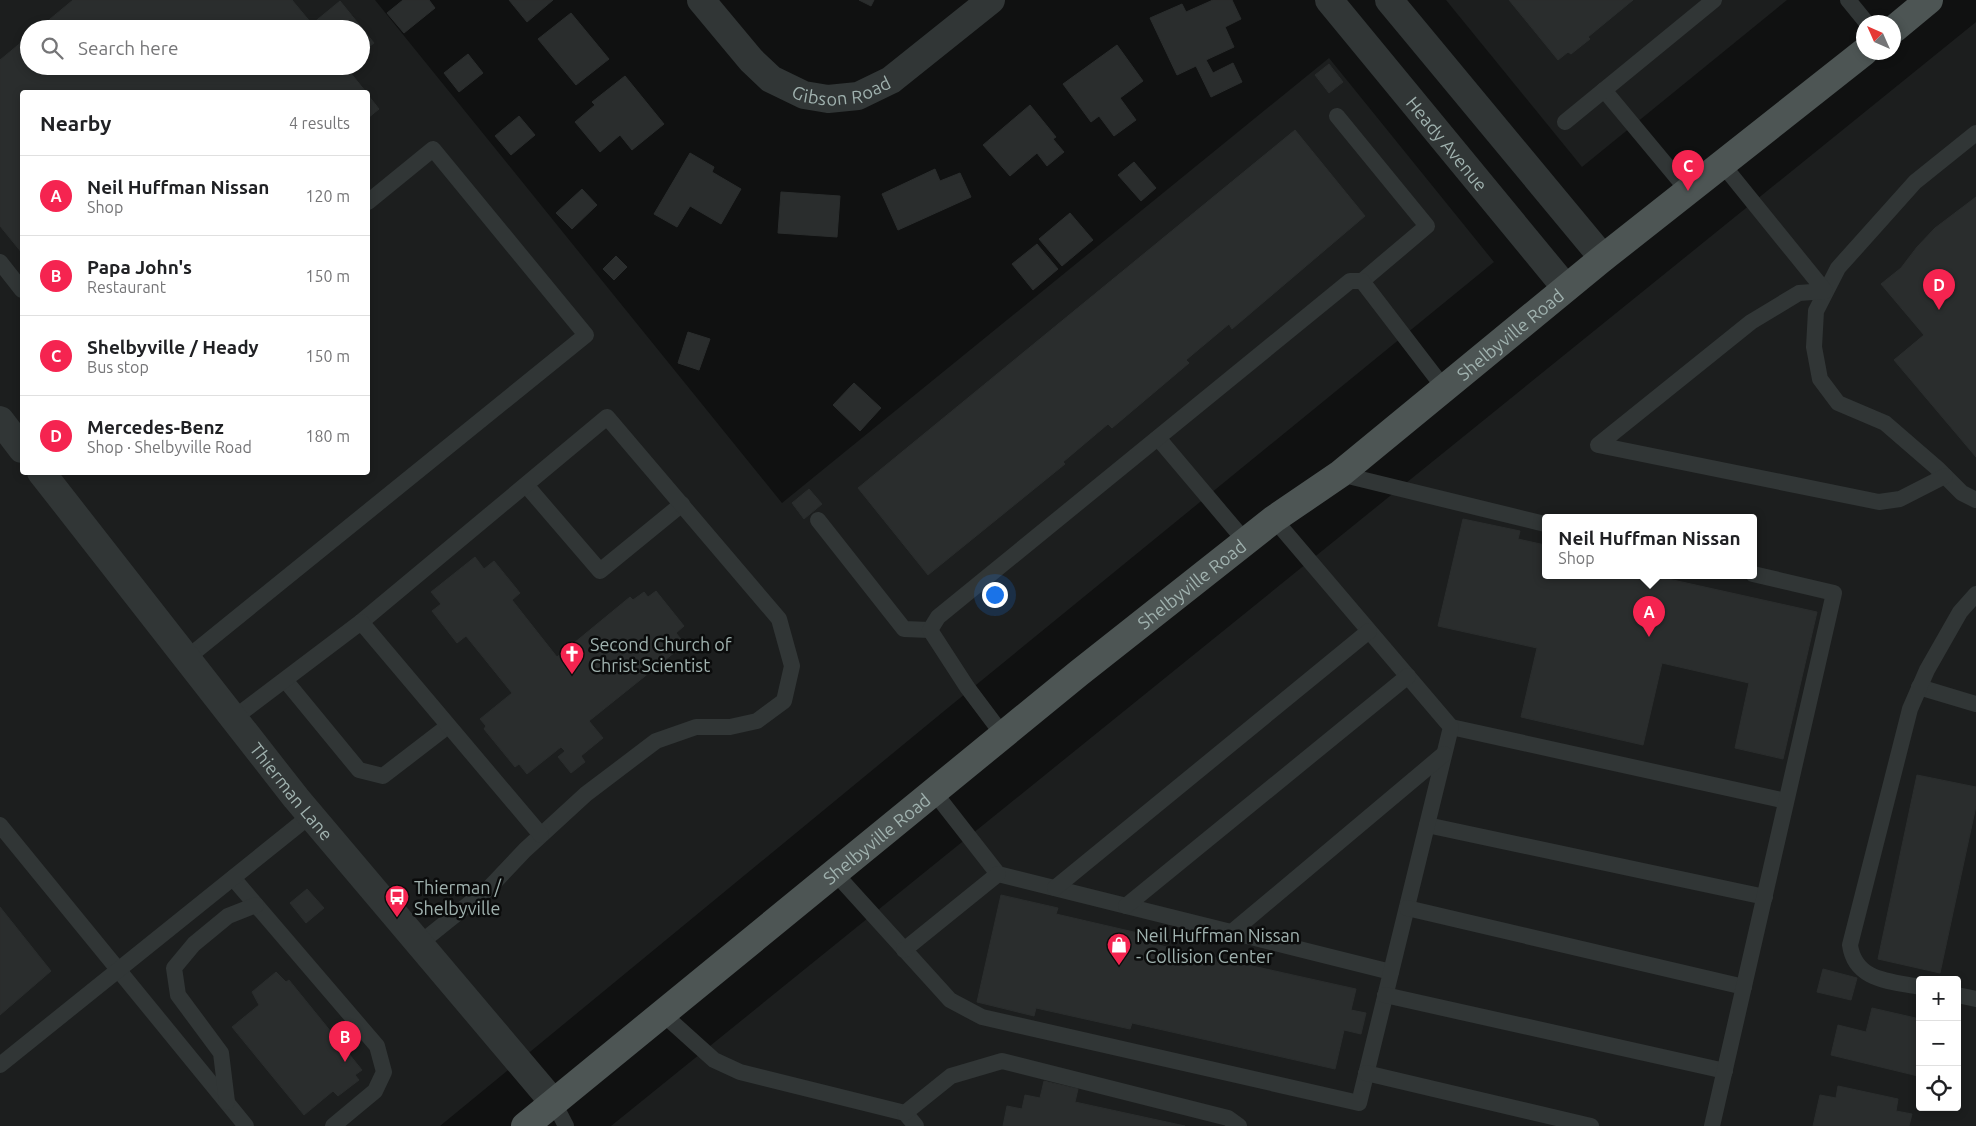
<!DOCTYPE html>
<html lang="en">
<head>
<meta charset="utf-8">
<style>
  :root { --surface:#fff; --page:#f2f2f2; --text:#202124; --muted:#757577; --line:#e0e0e0; --accent:#f52450 }
  body { margin:0; font-family:Ubuntu,sans-serif; background:var(--page); color:var(--text) }
  .controls { position:absolute; right:15px; bottom:15px; display:grid; overflow:hidden; border-radius:5px; box-shadow:0 2px 8px #0003 }
  .controls button { width:45px; height:45px; display:grid; place-items:center; padding:0; border:0; border-bottom:1px solid var(--line); background:var(--surface); color:var(--text); font:25px sans-serif }
  .compass { position:absolute; left:1856px; top:15px; width:45px; height:45px; border-radius:50%; background:var(--surface); box-shadow:0 2px 8px #0003; rotate:315deg }
  .you { position:absolute; left:994px; top:594px; width:18px; height:18px; margin:-12px; border:4px solid #fff; border-radius:50%; background:#1a73e8; box-shadow:0 0 0 8px #1a73e833 }
  .badge { display:grid; place-items:center; width:32px; height:32px; border-radius:50%; background:var(--accent); color:#fff; font-size:16px; font-weight:700 }
  .pin { position:absolute; translate:-50% -41px; filter:drop-shadow(0 1px 2px #0008) }
  .pin::after { content:''; position:absolute; top:26px; width:18px; height:15px; background:inherit; clip-path:polygon(0 0,100% 0,50% 100%) }
  .popup { position:absolute; left:1542px; top:514px; width:215px; height:65px; box-sizing:border-box; display:grid; place-content:center; border-radius:5px; background:var(--surface); filter:drop-shadow(0 1px 4px #0005); font-size:16px; white-space:nowrap; color:var(--muted) }
  .popup b { font-size:19px; color:var(--text) }
  .popup::after { content:''; position:absolute; left:50%; top:100%; margin-left:-10px; border:10px solid transparent; border-top-color:var(--surface) }
  .list { margin:0; padding:0; list-style:none }
  h2 { display:flex; justify-content:space-between; align-items:center; height:65px; margin:0; padding:0 20px; font-size:21px }
  h2 small { font-size:16px; font-weight:400; color:var(--muted) }
  .list li { display:grid; grid-template-columns:32px 1fr auto; gap:15px; align-items:center; box-sizing:border-box; height:80px; padding:0 20px; border-top:1px solid var(--line) }
  .list b { display:block; font-size:19px; white-space:nowrap }
  .list p { margin:0; font-size:16px; white-space:nowrap; color:var(--muted) }
  .list em { font-size:16px; font-style:normal; color:var(--muted) }
  .icon { flex:none; width:28px; height:28px; fill:none; stroke:currentColor; stroke-width:2; stroke-linecap:round; stroke-linejoin:round }
  .map { position:relative; flex:none; width:1976px; height:1126px; overflow:hidden }
  .search { position:absolute; background:var(--surface); box-shadow:0 2px 8px #0003; left:20px; top:20px; width:350px; height:55px; display:flex; align-items:center; gap:12px; box-sizing:border-box; padding:0 18px; border-radius:28px; color:var(--muted); font-size:19px }
  .panel { position:absolute; background:var(--surface); box-shadow:0 2px 8px #0003; left:20px; top:90px; width:350px; height:385px; border-radius:5px }
  .map>svg:first-child { display:block }
  .built { fill:#1c1e1e; fill-rule:evenodd }
  .building { fill:#2a2d2d; stroke:#2a2d2d }
  .lines { fill:none; stroke-linecap:round; stroke-linejoin:round }
  .lane { stroke:#313636; stroke-width:16 }
  .street { stroke:#313636; stroke-width:28 }
  .primary { stroke:#4d5554; stroke-width:28 }
  .labels { text-anchor:middle; dominant-baseline:central; stroke-width:5; stroke-linejoin:round; paint-order:stroke }
  .street-label { font-size:18px; fill:#a0b2af; stroke:#0b0c0c }
  .poi-label { font-size:18px; fill:#a0b2af; stroke:#0b0c0c; text-anchor:start }
</style>
</head>
<body>
<div class="map">
<svg width="1976" height="1126" viewBox="0 0 1976 1126">
  <rect width="100%" height="100%" fill="#101111"/>
  <g class="built">
    <path d="M0,0H375L782,503L1329,58L1494,262L949,707L440,1126H0ZM29,29H361V66H29ZM22,92H368V472H22Z"/>
    <path d="M1446,0H1787L1582,167Z"/>
    <path d="M1976,22V1126H611ZM1545,518H1753V576H1545ZM1920,980H1957V1107H1920Z"/>
  </g>
  <g class="building">
    <path d="M73,0H292L312,24L340,1L374,43L361,53V29H38Z"/>
    <path d="M403,0H429L435,8L404,33L387,13Z"/>
    <path d="M509,0H553L527,22Z"/>
    <path d="M859,0H874L871,6Z"/>
    <path d="M1213,0H1232L1241,19L1225,27L1234,47L1206,60L1213,73L1233,63L1242,82L1211,97L1196,66L1177,75L1150,18L1182,4L1186,12Z"/>
    <path d="M1509,0H1633L1588,37L1590,39L1571,54L1568,52L1558,60Z"/>
    <path d="M571,13L609,59L576,85L538,39Z"/>
    <path d="M29,36V66H345L366,92H22V253L0,226V60Z"/>
    <path d="M1117,45L1143,81L1120,98L1136,120L1114,136L1099,116L1091,122L1063,84Z"/>
    <path d="M468,54L483,73L459,92L444,73Z"/>
    <path d="M1329,64L1343,82L1329,93L1315,75Z"/>
    <path d="M625,76L664,124L632,150L620,135L600,152L575,122L595,105L592,102Z"/>
    <path d="M368,95L379,109L368,118Z"/>
    <path d="M1030,105L1056,137L1053,139L1064,152L1047,166L1037,153L1010,176L983,145Z"/>
    <path d="M519,116L535,135L511,155L495,136Z"/>
    <path d="M1295,130L1365,216L1232,329L1229,324L1186,360L1189,363L1112,428L1108,424L1063,462L1065,464L928,575L858,488Z"/>
    <path d="M690,153L714,167L712,172L741,189L721,224L690,206L677,227L654,214Z"/>
    <path d="M1134,162L1156,188L1141,201L1118,175Z"/>
    <path d="M935,169L940,181L960,173L971,197L898,230L882,194Z"/>
    <path d="M582,189L597,205L572,229L556,213Z"/>
    <path d="M781,192L840,196L837,237L778,233Z"/>
    <path d="M1976,197V457L1894,360L1924,335L1881,284L1901,268L1917,247L1935,228Z"/>
    <path d="M1070,213L1093,240L1062,266L1039,239Z"/>
    <path d="M1037,244L1058,269L1033,290L1012,264Z"/>
    <path d="M616,256L627,267L614,280L603,269Z"/>
    <path d="M688,332L710,339L699,370L678,363Z"/>
    <path d="M854,383L881,408L860,431L833,405Z"/>
    <path d="M809,489L822,504L804,519L792,503Z"/>
    <path d="M1463,519L1520,531L1518,539L1545,545V576H1655L1817,612L1783,759L1735,748L1749,683L1662,663L1643,745L1521,717L1537,648L1438,626Z"/>
    <path d="M475,557L484,569L494,561L520,593L512,600L557,657L630,597L633,600L644,592L648,597L656,591L684,626L676,633L685,644L589,721L603,738L581,756L585,762L571,773L558,757L565,751L561,747L527,774L519,764L515,767L484,729L486,726L480,719L512,693L466,636L457,643L432,611L441,604L431,592Z"/>
    <path d="M1917,775L1976,787V806L1940,973L1878,959Z"/>
    <path d="M307,889L324,908L306,923L290,903Z"/>
    <path d="M1001,895L1058,908L1056,914L1151,936L1149,943L1356,989L1351,1010L1366,1013L1361,1034L1344,1030L1335,1069L1132,1023L1130,1029L1036,1008L1034,1016L977,1002Z"/>
    <path d="M0,907L51,971L0,1015Z"/>
    <path d="M1823,969L1857,978L1851,1000L1817,992Z"/>
    <path d="M276,972L286,982L289,980L362,1070L355,1075L359,1080L338,1096L333,1091L304,1115L232,1027L259,1005L252,992Z"/>
    <path d="M1872,1008L1920,1019L1918,1076L1831,1055L1838,1025L1866,1032Z"/>
    <path d="M1044,1081L1078,1089L1075,1102L1185,1126H1003L1007,1106L1022,1109L1025,1095L1040,1098Z"/>
    <path d="M1838,1086L1898,1099L1896,1111L1912,1114L1909,1126H1813L1820,1095L1836,1098Z"/>
  </g>
  <g class="lines">
    <g class="lane">
      <path d="M1848,0L1866,22"/>
      <path d="M1604,90L1688,191"/>
      <path d="M1337,116L1427,226L1362,281"/>
      <path d="M1565,122L1714,0"/>
      <path d="M1976,133L1915,182L1838,268L1816,311L1814,347L1820,379L1838,403L1885,423L1937,468L1962,493L1976,500"/>
      <path d="M1723,165L1825,291L1799,293L1751,322L1598,445L1879,502L1900,499L1945,476"/>
      <path d="M0,262L22,290"/>
      <path d="M1158,438L1245,541"/>
      <path d="M1340,474L1545,524"/>
      <path d="M526,485L600,571L682,504"/>
      <path d="M818,520L904,629L930,630"/>
      <path d="M361,622L607,417L779,619L792,666L784,701L757,721L730,727H696L656,741L586,794L525,850L490,887L419,944"/>
      <path d="M187,658L586,335L433,149L368,202"/>
      <path d="M285,680L359,770L383,776L448,726"/>
      <path d="M1919,687L1976,704"/>
      <path d="M234,718L361,622L541,835"/>
      <path d="M1451,727L1786,801"/>
      <path d="M1003,735L967,687L930,630L938,617L1350,281H1362L1444,388"/>
      <path d="M934,792L998,874L1391,972"/>
      <path d="M0,825L246,1126"/>
      <path d="M1427,825L1765,897"/>
      <path d="M835,873L950,1000L982,1017L1359,1103L1451,727L1274,519"/>
      <path d="M233,878L377,1046L384,1072L375,1091L333,1126"/>
      <path d="M1055,888L1369,631"/>
      <path d="M1126,906L1408,676"/>
      <path d="M1407,908L1744,987"/>
      <path d="M1232,932L1444,754"/>
      <path d="M904,950L998,874"/>
      <path d="M1920,987C1890,981 1855,981 1850,945L1910,709L1927,670L1960,612L1976,594"/>
      <path d="M1385,995L1725,1071"/>
      <path d="M1957,995L1976,999"/>
      <path d="M663,1014L714,1060L740,1072L905,1113L916,1126"/>
      <path d="M0,1065L311,815"/>
      <path d="M1366,1073L1591,1126"/>
      <path d="M227,1102L221,1053L178,995L174,968L194,944L228,916L256,905"/>
      <path d="M554,1103L566,1126"/>
      <path d="M905,1113L951,1076L1002,1061L1228,1118L1239,1126"/>
      <path d="M1712,1126L1834,593L1753,574"/>
    </g>
    <g class="street">
      <path id="s1" d="M701,0L751,60L771,79L804,95L828,99L858,96L891,80L991,0"/>
      <path id="s2" d="M1329,0L1566,288"/>
      <path d="M1389,0L1603,258"/>
      <path d="M0,420L22,449"/>
      <path id="s3" d="M41,472L296,798L554,1103"/>
    </g>
    <g class="primary">
      <path d="M1894,29L1929,0"/>
      <path id="s4" d="M525,1126L1079,673L1274,519L1340,474L1603,258L1864,52"/>
    </g>
  </g>
  <defs>
    <symbol id="church-pin" viewBox="-11 -11 22 30"><path d="M0 17L-7.5 6A9.5 9.5 0 1 1 7.5 6Z" fill="#f52450" stroke="#0b0c0c"/><path d="M-1.2-6h2.4v3.5h3.3v2.4h-3.3V6h-2.4V-.1h-3.3v-2.4h3.3Z" fill="#fff"/></symbol>
    <symbol id="bus-pin" viewBox="-11 -11 22 30"><path d="M0 17L-7.5 6A9.5 9.5 0 1 1 7.5 6Z" fill="#f52450" stroke="#0b0c0c"/><path d="M-5-6H5V4H4V6H2V4H-2V6H-4V4H-5ZM-3.5-4V0h7V-4ZM-3.5 1.2v1.5H-2V1.2ZM2 1.2v1.5H3.5V1.2Z" fill="#fff"/></symbol>
    <symbol id="shop-pin" viewBox="-11 -11 22 30"><path d="M0 17L-7.5 6A9.5 9.5 0 1 1 7.5 6Z" fill="#f52450" stroke="#0b0c0c"/><path d="M-5-2.5h2.3a2.7 3.5 0 0 1 5.4 0H5L5.5 6h-11ZM-1.5-2.5h3a1.5 2.3 0 0 0-3 0Z" fill="#fff"/></symbol>
  </defs>
  <g fill-rule="evenodd">
    <use href="#church-pin" x="558" y="640" width="28" height="38"/>
    <use href="#bus-pin" x="383" y="883" width="28" height="38"/>
    <use href="#shop-pin" x="1105" y="931" width="28" height="38"/>
  </g>
  <g class="labels">
    <g class="street-label">
      <text stroke="none"><textPath href="#s1" startOffset="181">Gibson Road</textPath></text>
      <text stroke="none"><textPath href="#s2" startOffset="186">Heady Avenue</textPath></text>
      <text stroke="none"><textPath href="#s4" startOffset="1264">Shelbyville Road</textPath></text>
      <text stroke="none"><textPath href="#s4" startOffset="859">Shelbyville Road</textPath></text>
      <text stroke="none"><textPath href="#s3" startOffset="406">Thierman Lane</textPath></text>
      <text stroke="none"><textPath href="#s4" startOffset="454">Shelbyville Road</textPath></text>
    </g>
    <g class="poi-label">
      <text x="590" y="644">Second Church of<tspan x="590" dy="21">Christ Scientist</tspan></text>
      <text x="414" y="887">Thierman /<tspan x="414" dy="21">Shelbyville</tspan></text>
      <text x="1136" y="935">Neil Huffman Nissan<tspan x="1136" dy="21">- Collision Center</tspan></text>
    </g>
  </g>
</svg>
<div class="controls">
<button>+</button>
<button>−</button>
<button><svg class="icon" aria-label="locate" viewBox="0 0 24 24"><circle cx="12" cy="12" r="6"/><path d="M12 2v4M12 18v4M2 12h4M18 12h4"/></svg></button>
</div>
<svg class="compass" viewBox="-18 -18 36 36"><path d="M0-13l5 13h-10z" fill="#e53935"/><path d="M0 13l5-13h-10z" fill="#757577"/></svg>
<div class="you"></div>
<div class="pin badge" style="left:1649px;top:637px">A</div>
<div class="popup"><b>Neil Huffman Nissan</b>Shop</div>
<div class="pin badge" style="left:345px;top:1062px">B</div>
<div class="pin badge" style="left:1688px;top:191px">C</div>
<div class="pin badge" style="left:1939px;top:310px">D</div>
<div class="search"><svg class="icon" aria-label="search" viewBox="0 0 24 24"><circle cx="10" cy="10" r="6"/><path d="M15 15l6 6"/></svg>Search here</div>
<section class="panel">
<h2>Nearby<small>4 results</small></h2>
<ul class="list">
<li><span class="badge">A</span><div><b>Neil Huffman Nissan</b><p>Shop</p></div><em>120 m</em></li>
<li><span class="badge">B</span><div><b>Papa John's</b><p>Restaurant</p></div><em>150 m</em></li>
<li><span class="badge">C</span><div><b>Shelbyville / Heady</b><p>Bus stop</p></div><em>150 m</em></li>
<li><span class="badge">D</span><div><b>Mercedes-Benz</b><p>Shop · Shelbyville Road</p></div><em>180 m</em></li>
</ul>
</section>
</div>
</body>
</html>
